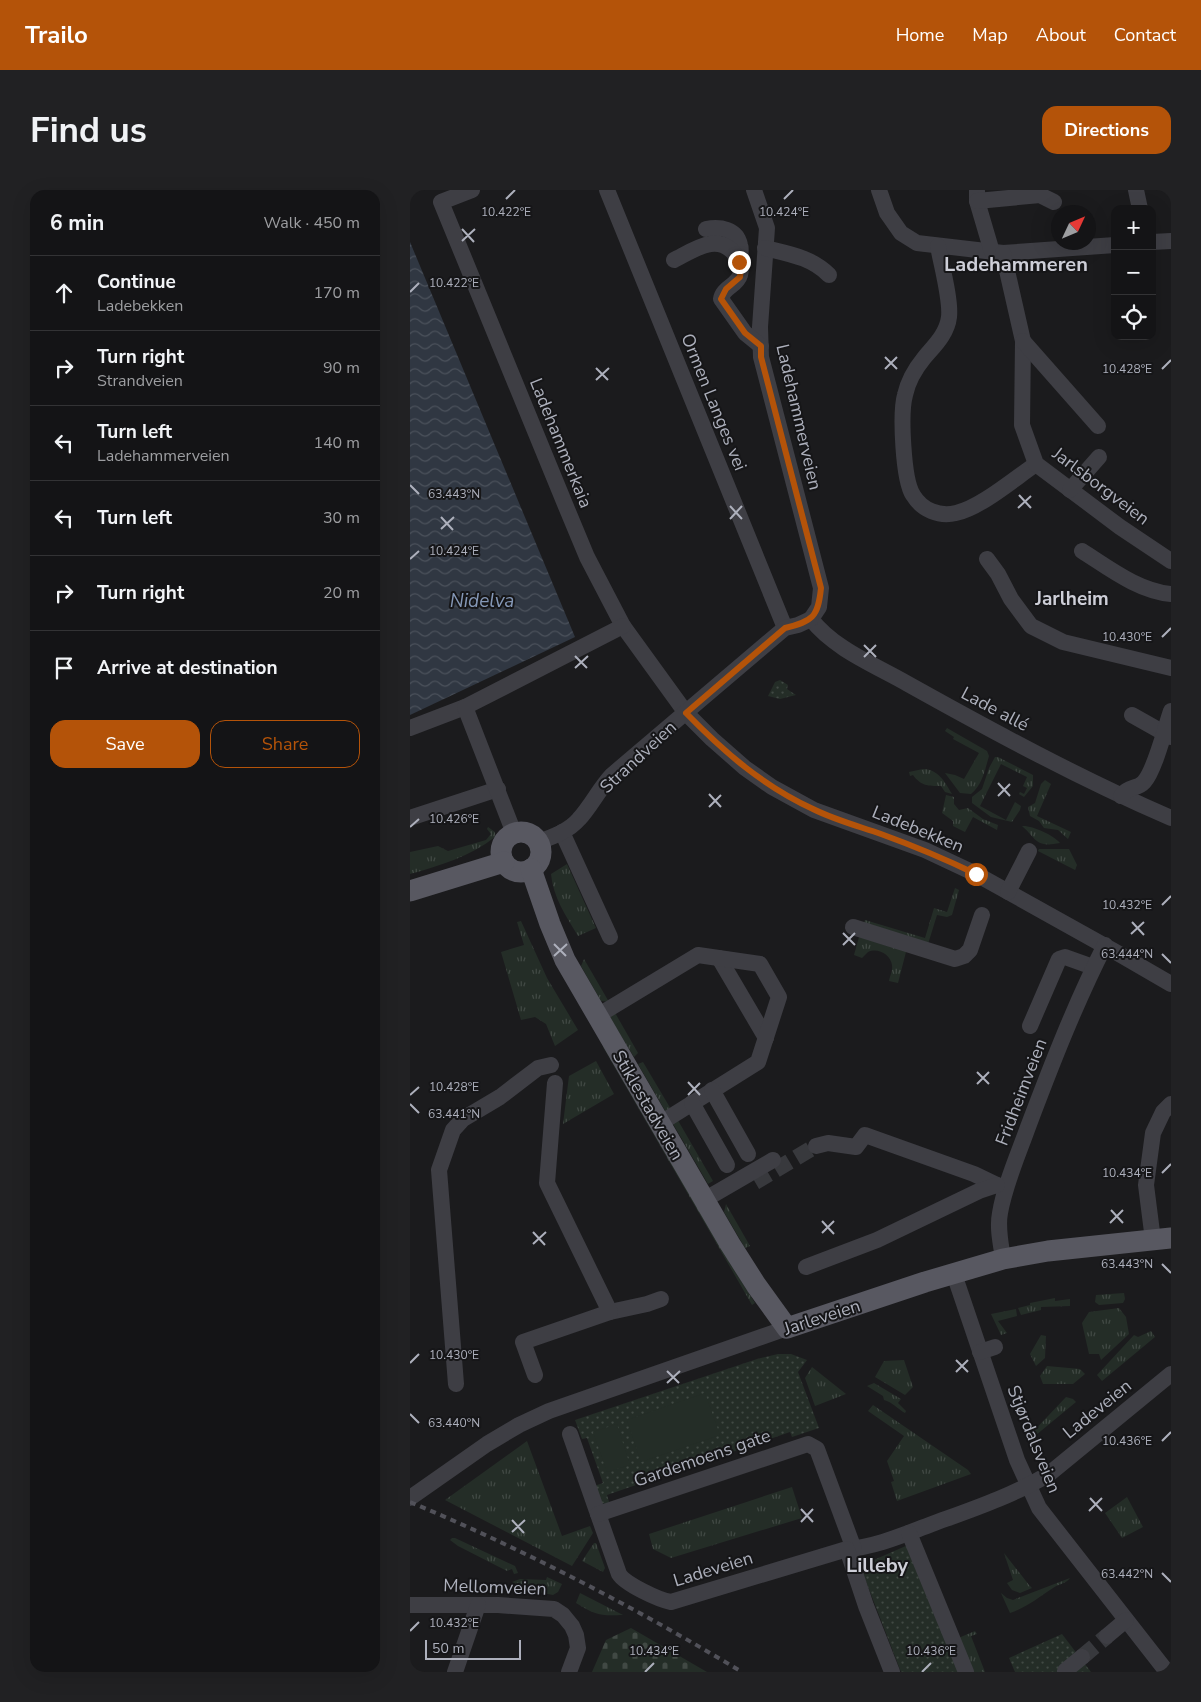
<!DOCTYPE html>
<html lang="en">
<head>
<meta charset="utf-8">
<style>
  :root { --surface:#141416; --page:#212123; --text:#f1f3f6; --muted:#9d9ea1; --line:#333335; --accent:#b45309 }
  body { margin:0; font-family:"Nunito Sans",sans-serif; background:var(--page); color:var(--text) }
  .controls { position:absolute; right:15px; top:15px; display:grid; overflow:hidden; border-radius:10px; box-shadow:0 5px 20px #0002 }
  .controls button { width:45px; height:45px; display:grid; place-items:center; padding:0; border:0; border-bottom:1px solid var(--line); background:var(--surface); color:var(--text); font:25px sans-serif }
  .compass { position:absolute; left:641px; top:15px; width:45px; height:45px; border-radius:50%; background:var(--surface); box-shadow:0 5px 20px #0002; rotate:46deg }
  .scale { position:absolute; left:15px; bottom:12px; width:96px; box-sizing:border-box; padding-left:5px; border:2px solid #adb0bc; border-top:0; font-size:14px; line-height:18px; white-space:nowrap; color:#adb0bc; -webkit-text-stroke:4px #161618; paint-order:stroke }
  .stop { position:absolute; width:15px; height:15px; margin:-11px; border:4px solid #b45309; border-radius:50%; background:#fff }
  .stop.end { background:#b45309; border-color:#fff; box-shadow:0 1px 5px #0008 }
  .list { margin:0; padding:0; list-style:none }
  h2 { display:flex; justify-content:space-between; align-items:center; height:65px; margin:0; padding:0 20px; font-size:21px }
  h2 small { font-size:16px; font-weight:400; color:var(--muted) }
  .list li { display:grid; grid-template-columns:32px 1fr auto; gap:15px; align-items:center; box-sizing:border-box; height:75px; padding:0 20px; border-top:1px solid var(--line) }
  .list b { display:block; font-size:19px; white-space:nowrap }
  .list p { margin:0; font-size:16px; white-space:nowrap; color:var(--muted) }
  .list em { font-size:16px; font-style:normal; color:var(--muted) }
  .actions { display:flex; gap:10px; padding:15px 20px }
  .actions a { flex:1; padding:11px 0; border:1px solid var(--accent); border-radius:15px; text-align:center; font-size:18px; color:var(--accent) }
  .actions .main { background:var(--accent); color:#fff }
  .icon { flex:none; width:28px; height:28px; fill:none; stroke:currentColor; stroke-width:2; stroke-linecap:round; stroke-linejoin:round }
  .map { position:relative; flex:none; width:761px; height:1482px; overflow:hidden; border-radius:15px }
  header { display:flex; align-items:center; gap:30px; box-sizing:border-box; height:70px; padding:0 25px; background:var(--accent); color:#fff }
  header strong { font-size:24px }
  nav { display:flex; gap:28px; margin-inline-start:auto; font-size:18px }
  .intro { display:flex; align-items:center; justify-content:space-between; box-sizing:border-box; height:120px; padding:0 30px }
  h1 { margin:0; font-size:35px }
  .button { padding:12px 22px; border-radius:15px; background:var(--accent); color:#fff; font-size:18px; font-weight:700 }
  main { display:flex; gap:30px; padding:0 30px }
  aside { flex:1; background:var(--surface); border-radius:15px; box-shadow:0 5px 20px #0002 }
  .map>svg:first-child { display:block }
  .grass { fill:url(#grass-tufts) }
  .cemetery { fill:url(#cemetery-stones) }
  .park { fill:url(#park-dots) }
  .pitch { fill:#242d27 }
  .water { fill:url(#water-waves) }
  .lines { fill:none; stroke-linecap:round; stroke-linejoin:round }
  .minor-tunnel { stroke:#38393d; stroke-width:16; stroke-dasharray:16 8; stroke-linecap:butt }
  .minor { stroke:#3e3e44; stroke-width:16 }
  .major { stroke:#585861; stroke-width:21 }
  .rail { stroke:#515159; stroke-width:4; stroke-dasharray:6 5; stroke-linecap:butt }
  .route { stroke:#b45309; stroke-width:6 }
  .ticks { fill:none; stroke:#adb0bc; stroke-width:2 }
  .labels { text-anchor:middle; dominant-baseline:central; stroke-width:4; stroke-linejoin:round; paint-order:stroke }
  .street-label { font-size:18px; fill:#adb0bc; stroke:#161618 }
  .neighbourhood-label { font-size:19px; font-weight:bold; fill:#cecfd8; stroke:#161618 }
  .water-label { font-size:19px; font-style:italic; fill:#8598b7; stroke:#161618 }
  .quarter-label { font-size:20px; font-weight:bold; fill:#cecfd8; stroke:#161618 }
  .ticks-label { font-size:12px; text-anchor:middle; fill:#adb0bc; stroke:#161618; stroke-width:4; stroke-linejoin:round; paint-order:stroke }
</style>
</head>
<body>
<header>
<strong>Trailo</strong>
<nav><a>Home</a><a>Map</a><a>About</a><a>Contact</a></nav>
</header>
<div class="intro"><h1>Find us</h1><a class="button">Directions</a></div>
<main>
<aside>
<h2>6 min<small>Walk · 450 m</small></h2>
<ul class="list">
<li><svg class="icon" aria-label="ahead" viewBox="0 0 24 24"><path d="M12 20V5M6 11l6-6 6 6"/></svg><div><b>Continue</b><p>Ladebekken</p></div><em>170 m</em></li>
<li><svg class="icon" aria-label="right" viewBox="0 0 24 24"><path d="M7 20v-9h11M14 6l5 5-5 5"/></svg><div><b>Turn right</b><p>Strandveien</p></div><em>90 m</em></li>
<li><svg class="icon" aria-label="left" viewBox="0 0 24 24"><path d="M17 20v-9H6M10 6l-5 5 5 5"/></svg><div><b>Turn left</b><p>Ladehammerveien</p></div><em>140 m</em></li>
<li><svg class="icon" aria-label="left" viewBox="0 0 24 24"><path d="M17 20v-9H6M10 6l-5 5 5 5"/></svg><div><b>Turn left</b></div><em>30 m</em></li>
<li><svg class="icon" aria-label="right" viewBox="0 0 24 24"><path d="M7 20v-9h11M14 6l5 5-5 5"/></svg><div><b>Turn right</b></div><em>20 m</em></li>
<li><svg class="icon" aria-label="arrive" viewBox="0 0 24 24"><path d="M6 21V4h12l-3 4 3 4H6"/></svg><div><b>Arrive at destination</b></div></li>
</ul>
<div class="actions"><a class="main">Save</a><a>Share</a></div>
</aside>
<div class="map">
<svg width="761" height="1482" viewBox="0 0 761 1482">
  <defs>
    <pattern id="grass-tufts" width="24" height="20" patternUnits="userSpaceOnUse" patternTransform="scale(1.25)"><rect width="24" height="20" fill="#242d27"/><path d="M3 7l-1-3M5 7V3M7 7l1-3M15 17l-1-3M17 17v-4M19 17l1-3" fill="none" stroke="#414944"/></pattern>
    <pattern id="cemetery-stones" width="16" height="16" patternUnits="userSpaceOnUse" patternTransform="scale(1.25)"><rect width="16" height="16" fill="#242d27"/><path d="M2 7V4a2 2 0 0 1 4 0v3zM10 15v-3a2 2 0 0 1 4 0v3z" fill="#414944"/></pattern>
    <pattern id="park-dots" width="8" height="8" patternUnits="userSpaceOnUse" patternTransform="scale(1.25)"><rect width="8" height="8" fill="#242d27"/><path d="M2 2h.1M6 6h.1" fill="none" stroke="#414944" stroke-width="1.8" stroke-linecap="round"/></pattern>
    <pattern id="water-waves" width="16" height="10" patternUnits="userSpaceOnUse" patternTransform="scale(1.25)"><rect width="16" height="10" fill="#303742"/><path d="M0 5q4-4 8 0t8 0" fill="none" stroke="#4b515b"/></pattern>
  </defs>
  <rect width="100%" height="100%" fill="#1b1b1d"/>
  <g class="grass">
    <path d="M537,538L577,561L579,566C575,579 573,594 561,604L550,603L535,583L545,585L554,589L569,563L543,549L544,547L535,541Z"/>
    <path d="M585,567H588L623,585V596L614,607L609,604L610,602L614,604L617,598L613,596L617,587L591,574L570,616L596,630L605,612L611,616L610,620L602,632L581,627L562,613V607L572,599L579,578Z"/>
    <path d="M513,579C528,579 535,592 542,604L535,602L531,596C518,596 511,596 503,585L500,586L499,582Z"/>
    <path d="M635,590L641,594L627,626L661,642L658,649L648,640L634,638L629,631L620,626L618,617L625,613L631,594Z"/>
    <path d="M536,605L544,607V614L549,620L558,618L573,629L588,635L587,640L563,627L555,642L543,636V631L532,623Z"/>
    <path d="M612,636C621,635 644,645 650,653C625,658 627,649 612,636Z"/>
    <path d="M78,637L85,642V647C61,666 29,676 0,684V662L28,656L38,661L76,650L81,644L77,639Z"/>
    <path d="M629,659H659L667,675L665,680L628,661Z"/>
    <path d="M157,674L186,738L168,746C156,726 143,707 141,684Z"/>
    <path d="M545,698L549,700L542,725L537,727L527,725L518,754L453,735L455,730L515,748L524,718L537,722Z"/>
    <path d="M111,731L137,788L168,840L145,856L136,834L125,827L111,830L91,762L114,755L107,732Z"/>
    <path d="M449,747L497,758L488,793L479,791C480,786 483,780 482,775C481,765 468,757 458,762C456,764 454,766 452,768L444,765Z"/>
    <path d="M174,769L199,812L191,811L171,776Z"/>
    <path d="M204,821L228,863L224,867L200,828Z"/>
    <path d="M193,857L197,859L319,1072L345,1113L342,1115Z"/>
    <path d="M186,871L204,904L153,934L159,886Z"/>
    <path d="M233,872L262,921L257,924L228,874Z"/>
    <path d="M266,927L303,991L298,994L262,932Z"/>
    <path d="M316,1014L340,1056L335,1058L314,1022Z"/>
    <path d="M714,1103L715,1109L713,1113L689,1115L685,1112L686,1105Z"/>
    <path d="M645,1108V1111L660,1109V1116L631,1117V1120L611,1125L608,1118L620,1115V1113Z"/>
    <path d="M709,1118L716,1127L719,1144L691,1170L689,1164H679L672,1133L679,1122Z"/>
    <path d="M606,1119L607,1126L588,1131L597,1143L591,1145L581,1124Z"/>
    <path d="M741,1141L745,1147L692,1191L687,1185L724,1145L728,1147Z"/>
    <path d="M631,1145L636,1146L635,1168L626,1176L620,1164Z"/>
    <path d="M494,1170L503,1197L495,1205L465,1187L474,1171Z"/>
    <path d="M637,1176L670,1179L675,1184L663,1194H633L630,1186Z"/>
    <path d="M402,1177L436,1204L405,1216L395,1188Z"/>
    <path d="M464,1193L491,1209L488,1213L496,1221L495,1223C488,1219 482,1212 474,1210L473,1206L457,1196Z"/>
    <path d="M656,1207L663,1209L666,1212L620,1250L619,1246Z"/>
    <path d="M463,1215L558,1280L561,1284L487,1311L481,1292L484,1291L477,1271L494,1246L458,1221Z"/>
    <path d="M117,1251L152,1346L180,1336L183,1343L162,1376L35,1310Z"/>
    <path d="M382,1297L392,1328L261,1368L243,1359L239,1344Z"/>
    <path d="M717,1307L733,1337L712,1348L695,1323Z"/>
    <path d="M42,1348H45L105,1376L108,1383L104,1384L102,1379L97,1381L48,1356L40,1350Z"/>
    <path d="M184,1353H186L195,1378L193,1382L172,1371Z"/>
    <path d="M594,1363L619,1395L622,1398L610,1403L602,1400L597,1393L603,1390Z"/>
    <path d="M137,1387L152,1394L148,1402L143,1405L113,1399L102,1392L110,1389L136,1390Z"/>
    <path d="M660,1388C656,1394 648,1394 643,1398C626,1409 619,1416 600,1423L591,1403L597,1408L603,1410Z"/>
    <path d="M170,1403L213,1425C190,1426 185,1425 166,1413Z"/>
    <path d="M565,1441L567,1444L561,1446L575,1482H559L546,1449Z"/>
  </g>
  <path class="cemetery" d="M221,1438L297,1482H182L196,1450Z"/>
  <g class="park">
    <path d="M370,490L378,495L377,499L386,505L370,509L358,506L365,492Z"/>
    <path d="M368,1164H381L397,1170L388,1182L409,1238L382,1247L380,1242L197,1305L200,1315L191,1313L184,1296L193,1293L177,1248L172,1249L165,1230L347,1169Z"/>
    <path d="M498,1355L549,1482H491L450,1376Z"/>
    <path d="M652,1444L681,1482H605L599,1468Z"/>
  </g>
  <g class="pitch">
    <path d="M295,1203L310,1245L231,1272L217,1230Z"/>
    <path d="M207,1234L220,1275L197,1282L183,1242Z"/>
  </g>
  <path class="water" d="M0,52L165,447L0,525Z"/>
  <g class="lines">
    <g class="minor-tunnel">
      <path d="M345,992L406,956"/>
      <path d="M672,1467L697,1446"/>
    </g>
    <g class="minor">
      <path d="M62,0L31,12L157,319L177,367L213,436L276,523L302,549L335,578L362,597L404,620L515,660L566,684L704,761L761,794"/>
      <path d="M197,0L375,438"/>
      <path d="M344,0L357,38L350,137L351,167L411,398L409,417L401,429"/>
      <path d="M469,0L477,23L491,43L507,53L593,63L705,55"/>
      <path d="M726,0L730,19"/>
      <path d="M567,1V11L582,62"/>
      <path d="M567,11L630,5L644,12"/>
      <path d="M296,39C310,36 327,39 330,55C332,60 330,67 329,72"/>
      <path d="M742,52L761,51"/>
      <path d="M528,56C531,74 541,109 539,127C537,144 524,156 514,168C505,179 498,191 495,205C490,223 493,290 503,305C512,320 529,327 546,323C570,318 604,289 626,274"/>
      <path d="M355,58C379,64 401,67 419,85"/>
      <path d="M593,63L613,151L612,235L626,274L710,337L761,371"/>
      <path d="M264,70C284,60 309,41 326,66C330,72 332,78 330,85C327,96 313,97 311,109L335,143L351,156"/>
      <path d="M613,151L688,236"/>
      <path d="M660,300L689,267"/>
      <path d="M672,361C699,378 728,401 761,404"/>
      <path d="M577,369L588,384L601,409L621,436L653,452L761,478"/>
      <path d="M401,429C424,459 465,475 498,494C584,542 671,589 761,628"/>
      <path d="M722,525L761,547"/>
      <path d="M0,538L55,517"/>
      <path d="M711,606C719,595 727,600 734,592C745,580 755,538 761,521"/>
      <path d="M0,628L88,599"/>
      <path d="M152,642L200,747"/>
      <path d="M106,643L102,638L55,517L213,436"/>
      <path d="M128,652C142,647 159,641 169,629C181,616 189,599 202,585L375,438L388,435L401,429"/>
      <path d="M598,702L619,661"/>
      <path d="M443,737L545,769L554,766L560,760L572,725"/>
      <path d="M309,768L356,848"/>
      <path d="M187,826L288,765L350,774L369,807L348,872L249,934"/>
      <path d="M620,836L649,769L655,767L683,777"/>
      <path d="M302,900L338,964"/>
      <path d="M282,913L317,975"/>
      <path d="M406,956L418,953L446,957L455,945L564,984L591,997"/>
      <path d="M294,1010L363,970"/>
      <path d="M743,1050L736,995L743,943L753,922L761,914"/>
      <path d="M593,1069C591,1054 587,1038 590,1023C595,994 608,965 618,937C641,876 665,814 695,755"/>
      <path d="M396,1077L467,1050L569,1001L587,995"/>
      <path d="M544,1084L607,1270L629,1318L757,1482"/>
      <path d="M200,1122L237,1114L251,1109"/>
      <path d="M570,1162L585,1157"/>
      <path d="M125,1185L113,1152L200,1122L137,993L145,893"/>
      <path d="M46,1194L29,980L43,940L53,929L90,907L128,878L141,875"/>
      <path d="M160,1244L209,1384C215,1394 249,1410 261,1412L437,1359C466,1357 495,1344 522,1334C563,1319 602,1306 639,1284L761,1184"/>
      <path d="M0,1308L77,1254L109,1235L139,1221L377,1138"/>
      <path d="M188,1324L398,1254L407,1259L444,1359"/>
      <path d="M499,1343L556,1482"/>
      <path d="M437,1359L456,1416L482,1482"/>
      <path d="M0,1415H88L144,1419L153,1425L162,1436L166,1445L168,1458L159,1482"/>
      <path d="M697,1446L716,1430"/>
      <path d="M655,1481L672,1467"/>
      <path d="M45,1482L68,1415"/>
    </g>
    <g class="major">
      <circle cx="111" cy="662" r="20"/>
      <path d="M121,679L140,734L155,770L320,1054L346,1095L377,1138L515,1092L593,1069L638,1061L761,1048"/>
      <path d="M0,701L94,672"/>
    </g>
    <path class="rail" d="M0,1312C115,1360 226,1418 332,1482"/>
  </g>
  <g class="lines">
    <path class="route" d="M329,72L331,77L330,87L316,99L311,109L335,143L351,156V167L411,398C408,427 403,431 375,438L276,523C314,562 353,596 403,619C425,630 448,636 471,644C504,656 535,669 566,684"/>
  </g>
  <path class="ticks" d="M96,9L105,0M374,9L383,0M52,39L64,52M52,51L65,39M0,102L9,93M475,167L487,179M186,178L198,190M475,179L487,167M752,179L761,170M186,190L199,178M0,295L9,304M609,305L621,318M320,316L332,329M608,318L621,306M31,327L43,340M320,329L332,316M31,339L44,327M0,369L9,361M752,447L761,438M454,455L466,467M165,466L177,478M454,467L466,455M165,478L178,466M588,593L600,606M299,604L311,617M588,606L600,594M299,617L311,605M0,637L9,629M752,715L761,706M722,732L734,745M433,743L445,755M721,744L734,732M144,754L156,766M433,755L445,743M752,764L761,773M144,766L157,754M567,882L579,894M278,892L290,905M567,894L579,882M0,905L9,897M278,905L290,893M0,914L9,923M752,983L761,974M701,1020L713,1033M412,1031L424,1044M700,1033L713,1020M123,1042L135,1055M412,1043L424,1031M123,1054L136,1042M752,1074L761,1083M546,1170L558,1182M0,1173L9,1164M257,1181L269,1193M546,1182L558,1170M257,1193L270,1181M0,1224L9,1233M752,1251L761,1242M680,1308L692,1321M391,1319L403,1332M679,1321L692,1308M102,1330L114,1343M391,1332L403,1319M102,1342L115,1330M752,1383L761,1392M0,1441L9,1432M235,1482L244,1473M512,1482L521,1473"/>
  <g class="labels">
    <g class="street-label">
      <text transform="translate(304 212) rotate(68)">Ormen Langes vei</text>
      <text transform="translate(389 227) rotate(77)">Ladehammerveien</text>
      <text transform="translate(151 253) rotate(68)">Ladehammerkaia</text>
      <text transform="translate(691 296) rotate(37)">Jarlsborgveien</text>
      <text transform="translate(585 519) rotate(28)">Lade allé</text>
      <text transform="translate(228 567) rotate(-43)">Strandveien</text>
      <text transform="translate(508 639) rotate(22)">Ladebekken</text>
      <text transform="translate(611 902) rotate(-69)">Fridheimveien</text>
      <text transform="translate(238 915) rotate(60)">Stiklestadveien</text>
      <text transform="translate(412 1127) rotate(-18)">Jarleveien</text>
      <text transform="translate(687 1219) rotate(-39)">Ladeveien</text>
      <text transform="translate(624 1249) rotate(68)">Stjørdalsveien</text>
      <text transform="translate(292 1268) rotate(-19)">Gardemoens gate</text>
      <text transform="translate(303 1379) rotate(-17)">Ladeveien</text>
      <text transform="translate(85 1397) rotate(2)">Mellomveien</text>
    </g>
    <g class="neighbourhood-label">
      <text x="662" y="409">Jarlheim</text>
    </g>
    <g class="water-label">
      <text x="72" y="411">Nidelva</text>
    </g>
    <g class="quarter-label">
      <text x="606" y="74">Ladehammeren</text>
      <text x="467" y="1375">Lilleby</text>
    </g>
  </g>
  <g class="ticks-label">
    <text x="96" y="26">10.422°E</text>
    <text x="374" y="26">10.424°E</text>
    <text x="44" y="97">10.422°E</text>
    <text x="717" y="183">10.428°E</text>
    <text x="44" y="308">63.443°N</text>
    <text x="44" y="365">10.424°E</text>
    <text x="717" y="451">10.430°E</text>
    <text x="44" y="633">10.426°E</text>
    <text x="717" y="719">10.432°E</text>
    <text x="717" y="768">63.444°N</text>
    <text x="44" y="901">10.428°E</text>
    <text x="44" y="928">63.441°N</text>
    <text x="717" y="987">10.434°E</text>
    <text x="717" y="1078">63.443°N</text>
    <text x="44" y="1169">10.430°E</text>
    <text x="44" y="1237">63.440°N</text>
    <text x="717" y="1255">10.436°E</text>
    <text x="717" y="1388">63.442°N</text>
    <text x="44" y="1437">10.432°E</text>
    <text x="244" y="1465">10.434°E</text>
    <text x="521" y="1465">10.436°E</text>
  </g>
</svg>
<div class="controls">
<button>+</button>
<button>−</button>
<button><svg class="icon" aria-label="locate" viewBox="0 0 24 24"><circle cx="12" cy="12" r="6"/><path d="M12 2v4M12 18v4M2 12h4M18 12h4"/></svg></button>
</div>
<svg class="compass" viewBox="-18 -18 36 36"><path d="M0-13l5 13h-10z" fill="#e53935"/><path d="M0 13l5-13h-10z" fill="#9d9ea1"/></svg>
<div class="scale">50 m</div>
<div class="stop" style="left:566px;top:684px"></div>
<div class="stop end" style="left:329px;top:72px"></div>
</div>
</main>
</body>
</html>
